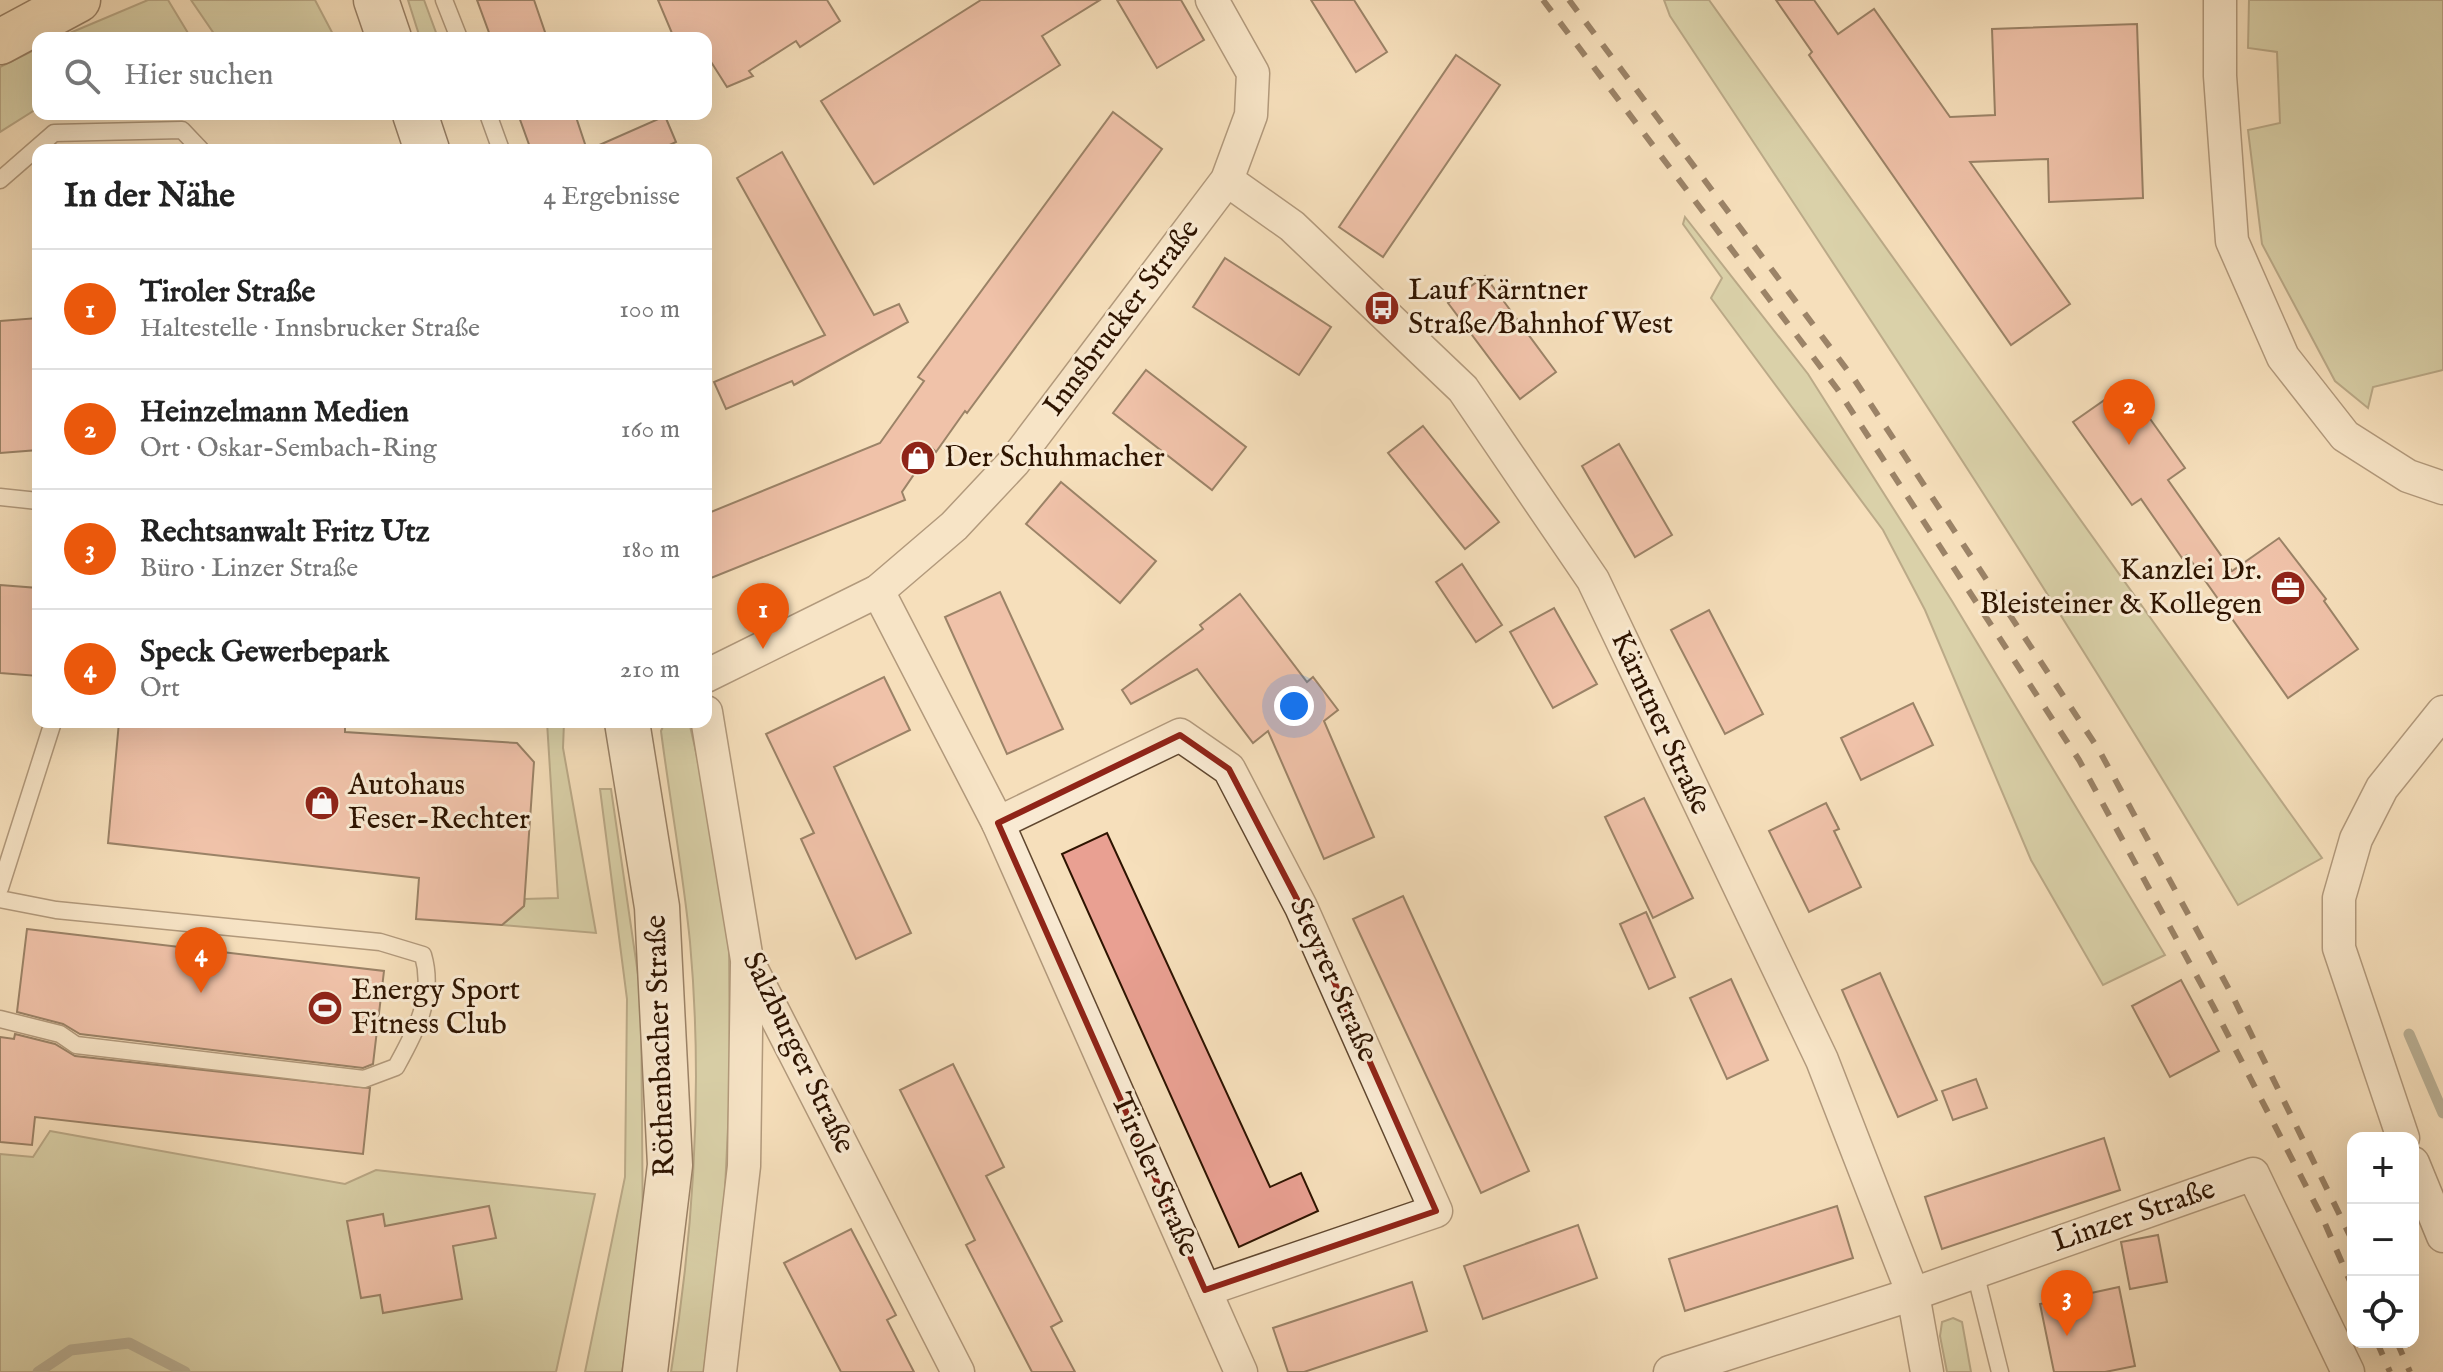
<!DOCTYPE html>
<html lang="de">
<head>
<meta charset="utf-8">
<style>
  :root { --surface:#fff; --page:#f6f6f6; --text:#222; --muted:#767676; --line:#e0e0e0; --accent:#ea580c }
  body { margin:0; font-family:"IM FELL English",serif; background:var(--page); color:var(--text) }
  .controls { position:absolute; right:24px; bottom:24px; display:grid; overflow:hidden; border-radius:16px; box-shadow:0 8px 32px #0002 }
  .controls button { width:72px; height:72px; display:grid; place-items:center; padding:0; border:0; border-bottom:2px solid var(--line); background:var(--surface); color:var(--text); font:40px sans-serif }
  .you { position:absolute; left:1294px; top:706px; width:28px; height:28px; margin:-20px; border:6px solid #fff; border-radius:50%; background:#1a73e8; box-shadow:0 0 0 12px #1a73e833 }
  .badge { display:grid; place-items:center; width:52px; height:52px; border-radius:50%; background:var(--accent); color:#fff; font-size:26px; font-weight:700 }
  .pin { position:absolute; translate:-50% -66px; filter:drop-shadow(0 2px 4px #0008) }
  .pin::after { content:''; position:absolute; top:42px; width:28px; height:24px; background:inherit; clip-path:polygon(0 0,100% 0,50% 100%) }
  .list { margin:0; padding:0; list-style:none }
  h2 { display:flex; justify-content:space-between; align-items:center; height:104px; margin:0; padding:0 32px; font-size:34px }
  h2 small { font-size:26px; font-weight:400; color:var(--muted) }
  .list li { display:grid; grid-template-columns:52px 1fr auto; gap:24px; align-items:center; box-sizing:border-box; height:120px; padding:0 32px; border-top:2px solid var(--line) }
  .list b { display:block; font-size:30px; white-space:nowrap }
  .list p { margin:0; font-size:26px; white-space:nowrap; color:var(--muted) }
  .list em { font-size:26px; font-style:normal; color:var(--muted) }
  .icon { flex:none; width:44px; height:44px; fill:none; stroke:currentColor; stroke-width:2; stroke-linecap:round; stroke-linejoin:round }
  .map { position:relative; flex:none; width:2443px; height:1372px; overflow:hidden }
  .search { position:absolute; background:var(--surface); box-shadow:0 8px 32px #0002; left:32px; top:32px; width:680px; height:88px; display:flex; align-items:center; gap:20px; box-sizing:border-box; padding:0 28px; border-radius:16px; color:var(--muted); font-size:30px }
  .panel { position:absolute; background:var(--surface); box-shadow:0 8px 32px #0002; left:32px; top:144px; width:680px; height:584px; border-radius:16px }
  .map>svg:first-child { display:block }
  .green { fill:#b9c293; stroke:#746b4a; stroke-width:2 }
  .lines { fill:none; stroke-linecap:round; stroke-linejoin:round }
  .stream { stroke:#717967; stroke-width:11 }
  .building { fill:#e9a092; stroke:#2e1400; stroke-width:2 }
  .lane-casing { stroke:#60472f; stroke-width:19 }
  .street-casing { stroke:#60472f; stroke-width:35 }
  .secondary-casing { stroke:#2e1400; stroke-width:47 }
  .primary-casing { stroke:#2e1400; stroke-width:47 }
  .lane { stroke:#f9ead3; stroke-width:16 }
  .street { stroke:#f9ead3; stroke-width:32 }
  .secondary { stroke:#f9ead3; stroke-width:44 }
  .primary { stroke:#f6dfbb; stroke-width:44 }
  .rail { stroke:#2e1400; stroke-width:6; stroke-dasharray:14 14; stroke-linecap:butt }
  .marked { fill:none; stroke:#8f2418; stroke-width:6; stroke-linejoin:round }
  .labels { text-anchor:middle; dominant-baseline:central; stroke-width:6; stroke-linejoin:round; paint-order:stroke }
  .poi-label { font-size:30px; fill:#2e1400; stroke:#f9ead3; text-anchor:start }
  .street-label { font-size:30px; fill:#2e1400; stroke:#f9ead3 }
</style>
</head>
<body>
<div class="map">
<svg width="2443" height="1372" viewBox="0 0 2443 1372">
  <rect width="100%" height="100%" fill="#f6dfbb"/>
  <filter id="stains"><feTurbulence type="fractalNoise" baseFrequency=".0025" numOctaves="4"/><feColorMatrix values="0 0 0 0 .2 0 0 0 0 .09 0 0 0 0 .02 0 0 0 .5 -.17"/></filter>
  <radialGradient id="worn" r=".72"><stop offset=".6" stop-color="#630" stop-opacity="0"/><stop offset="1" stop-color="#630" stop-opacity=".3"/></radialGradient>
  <g class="green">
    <path d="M148,0H168L191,38H58Z"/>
    <path d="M191,0H315L335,38H217Z"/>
    <path d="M408,0H424L438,38H420Z"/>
    <path d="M1664,0H1709L2322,858L2238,905C2059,602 1864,309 1670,16Z"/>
    <path d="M2249,0H2443V370L2373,387L2368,408L2335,381L2262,244L2248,130L2280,123L2277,52L2248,48Z"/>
    <path d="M38,48V108L0,132V67Z"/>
    <path d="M1685,217L1808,374L1952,601L2165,955L2103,985L2031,860L1925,610L1883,530L1711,298L1722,278L1683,224Z"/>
    <path d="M547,722H564L563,748L596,933L502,925L524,906L525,899L558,898Z"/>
    <path d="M665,722H687L690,726L709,808L729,950L730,1086L720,1292L708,1372H671C694,1230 703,1085 690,942C683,871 670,801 661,731Z"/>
    <path d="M600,789H611L641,995L643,1249L622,1372H585L625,1177L627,999Z"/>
    <path d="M50,1131L345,1184L376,1170L595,1194L556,1372H0V1154L33,1157Z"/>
    <path d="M1953,1318L1962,1322L1971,1372H1947L1940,1336L1942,1322Z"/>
  </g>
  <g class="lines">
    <g class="stream">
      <path d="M2409,1034L2443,1113"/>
      <path d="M38,1372L71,1350L129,1343L185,1372"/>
    </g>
  </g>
  <g class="building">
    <path d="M477,0H534L547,38H491Z"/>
    <path d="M658,0H827L840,21L800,47L796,41L749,71L753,76L727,87L706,54V38H674Z"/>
    <path d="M981,0H1100L1042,36L1060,65L874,184L821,101Z"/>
    <path d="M1117,0H1181L1204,40L1157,68Z"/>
    <path d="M1311,0H1354L1387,52L1356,72Z"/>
    <path d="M1776,0H1814L1838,34L1874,9L1950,117L1995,115L1992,29L2137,24L2143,198L2049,202L2048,159L1970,162L2070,304L2011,345L1809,55L1812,52Z"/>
    <path d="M1456,55L1500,85L1383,257L1339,227Z"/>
    <path d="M1113,112L1162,149L967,413L965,411L936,452L932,448L902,492L905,500L706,580V514L880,443L924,381L918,377Z"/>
    <path d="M518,114H575L587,150H531Z"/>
    <path d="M665,116L676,142L659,150H588Z"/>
    <path d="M782,152L874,315L899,304L908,322L794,385L792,381L726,409L714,382L825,335L737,178Z"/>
    <path d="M1225,258L1331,327L1299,375L1193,307Z"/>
    <path d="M1485,276L1556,372L1520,399L1448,303Z"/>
    <path d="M38,318V450L0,453V321Z"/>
    <path d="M1146,370L1246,447L1212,490L1113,413Z"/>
    <path d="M2126,385L2185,468L2168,480L2232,571L2279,538L2326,599L2324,601L2358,649L2288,698L2187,555L2182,558L2141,499L2132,505L2073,422Z"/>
    <path d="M1423,426L1499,522L1465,549L1388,453Z"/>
    <path d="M1619,444L1672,535L1635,557L1582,466Z"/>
    <path d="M1061,482L1156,561L1120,603L1026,524Z"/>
    <path d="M1462,564L1502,625L1476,642L1436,582Z"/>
    <path d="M0,585L38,588V676L0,673Z"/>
    <path d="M1000,592L1063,729L1007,754L945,617Z"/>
    <path d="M1240,594L1307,682L1313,677L1338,710L1324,721L1374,837L1324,859L1268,731L1253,743L1197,669L1131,704L1122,690L1203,629L1200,625Z"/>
    <path d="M1554,608L1597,684L1553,708L1510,632Z"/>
    <path d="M1709,610L1763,714L1725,734L1671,630Z"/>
    <path d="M884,677L910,730L834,767L911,933L856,959L801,839L814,833L766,734Z"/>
    <path d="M1913,703L1933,745L1861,780L1841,738Z"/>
    <path d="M119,722H345V732L517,743L534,762L524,906L502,925L416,919L419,878L108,843Z"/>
    <path d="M1644,798L1693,898L1653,918L1605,817Z"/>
    <path d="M1826,803L1839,829L1834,831L1861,887L1809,912L1769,831Z"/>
    <path d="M1107,833L1270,1187L1301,1173L1318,1211L1239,1247L1062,854Z"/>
    <path d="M1403,896L1529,1171L1481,1193L1353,919Z"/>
    <path d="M1646,912L1675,977L1649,989L1620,924Z"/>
    <path d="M27,929L384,971L373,1064L363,1068L80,1034L63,1024L17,1012Z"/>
    <path d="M1880,973L1937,1100L1898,1117L1842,990Z"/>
    <path d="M1731,979L1768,1060L1727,1079L1690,998Z"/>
    <path d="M2181,980L2219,1051L2170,1077L2132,1006Z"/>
    <path d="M15,1034L55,1044L75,1056L370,1088L363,1154L35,1117L32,1145L0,1142V1037L14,1039Z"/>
    <path d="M953,1064L1004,1167L986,1176L1062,1321L1051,1327L1075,1372H1032L966,1245L975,1240L900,1090Z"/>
    <path d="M1976,1079L1987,1108L1953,1120L1942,1091Z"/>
    <path d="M2104,1138L2120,1190L1942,1249L1925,1197Z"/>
    <path d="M489,1206L496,1238L453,1246L462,1299L383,1313L380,1295L361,1298L347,1221L383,1214L385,1226Z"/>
    <path d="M1837,1206L1853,1258L1685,1311L1669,1259Z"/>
    <path d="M1578,1225L1597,1278L1483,1319L1464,1266Z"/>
    <path d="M851,1229L896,1315L887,1320L914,1372H841L784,1263Z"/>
    <path d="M2158,1235L2167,1282L2130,1289L2121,1242Z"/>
    <path d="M1412,1282L1427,1331L1304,1372H1288L1273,1328Z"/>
    <path d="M2119,1287L2135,1366L2105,1372H2054L2040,1304Z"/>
  </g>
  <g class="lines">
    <defs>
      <g id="lane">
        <path d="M444,0L459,38"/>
        <path d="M488,114L501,150"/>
        <path d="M0,180L54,133L182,130L201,150"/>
        <path d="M0,497L38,501"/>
        <path d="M0,888L53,722"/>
        <path d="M0,899L56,910L380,942L423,955C435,996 416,1031 396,1067L364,1079L76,1045L60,1034L0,1019"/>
        <path d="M1975,1272L2000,1372"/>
      </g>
      <g id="street">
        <path d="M2220,0V76L2232,241L2283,357L2345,436L2408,476L2443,488"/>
        <path d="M1227,180L1292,226L1463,389L1593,580L1822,1060L1913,1294L1927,1372"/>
        <path d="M878,591L998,823L1241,1372"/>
        <path d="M706,676L878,591L954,526L1014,462L1227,180L1251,115L1253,73L1212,0"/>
        <path d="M706,712L747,960L958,1372"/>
        <path d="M998,823L1180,735L1229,769L1301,907L1436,1211L1205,1290"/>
        <path d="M2403,1138L2339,948V898L2356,839L2382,788L2443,712"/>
        <path d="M2413,1163L2443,1236"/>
        <path d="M720,1372L744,1166L747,965"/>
        <path d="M1670,1372L1913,1294L2253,1174L2348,1372"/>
      </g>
      <g id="secondary">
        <path d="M376,0L389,38"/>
        <path d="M415,114L427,150"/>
        <path d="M627,722L657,907L670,1165L645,1372"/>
      </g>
      <path id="primary" d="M0,42L78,0"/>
    </defs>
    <use href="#lane" class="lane-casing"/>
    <use href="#street" class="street-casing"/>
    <use href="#secondary" class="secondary-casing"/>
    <use href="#primary" class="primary-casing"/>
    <use href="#lane" class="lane"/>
    <use href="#street" class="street"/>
    <use href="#secondary" class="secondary"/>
    <use href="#primary" class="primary"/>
    <g class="rail">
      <path d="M1543,0L1838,390L2079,760L2213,1006L2323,1219L2353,1288"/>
      <path d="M1569,0L1854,379L2099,750L2231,993L2353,1242"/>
      <path d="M2377,1342L2390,1372"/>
      <path d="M2397,1342L2410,1372"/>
    </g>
  </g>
  <path d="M0 0H2443V1372H0ZM1180,735L1229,769L1301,907L1436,1211L1205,1290L998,823Z" fill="#f6dfbb" fill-opacity=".55" fill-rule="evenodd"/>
  <path class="marked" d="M1180,735L1229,769L1301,907L1436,1211L1205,1290L998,823Z"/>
  <defs>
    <symbol id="bus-disc" viewBox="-11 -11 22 22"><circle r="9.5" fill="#8f2418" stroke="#f9ead3"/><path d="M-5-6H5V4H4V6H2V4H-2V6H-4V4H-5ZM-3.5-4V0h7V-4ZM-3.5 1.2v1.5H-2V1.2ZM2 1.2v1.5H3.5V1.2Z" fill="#fff"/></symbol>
    <symbol id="shop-disc" viewBox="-11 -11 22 22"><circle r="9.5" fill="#8f2418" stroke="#f9ead3"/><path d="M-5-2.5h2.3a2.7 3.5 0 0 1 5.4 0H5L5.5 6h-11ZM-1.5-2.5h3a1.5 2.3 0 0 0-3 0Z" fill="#fff"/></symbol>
    <symbol id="office-disc" viewBox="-11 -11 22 22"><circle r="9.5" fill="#8f2418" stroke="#f9ead3"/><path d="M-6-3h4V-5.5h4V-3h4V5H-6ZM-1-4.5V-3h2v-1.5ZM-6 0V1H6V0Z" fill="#fff"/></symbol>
    <symbol id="stadium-disc" viewBox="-11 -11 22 22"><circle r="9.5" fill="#8f2418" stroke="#f9ead3"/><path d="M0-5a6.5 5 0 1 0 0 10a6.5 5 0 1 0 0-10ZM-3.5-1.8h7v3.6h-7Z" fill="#fff"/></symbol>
  </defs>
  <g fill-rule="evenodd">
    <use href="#bus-disc" x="1362" y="288" width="40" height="40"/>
    <use href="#shop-disc" x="898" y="438" width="40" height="40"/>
    <use href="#office-disc" x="2268" y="568" width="40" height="40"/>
    <use href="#shop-disc" x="302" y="783" width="40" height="40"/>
    <use href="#stadium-disc" x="305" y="988" width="40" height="40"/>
  </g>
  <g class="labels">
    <g class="poi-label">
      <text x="1408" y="291">Lauf Kärntner<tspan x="1408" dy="34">Straße/Bahnhof West</tspan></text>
      <text x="944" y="458">Der Schuhmacher</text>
      <text x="2262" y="571" text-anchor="end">Kanzlei Dr.<tspan x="2262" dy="34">Bleisteiner &amp; Kollegen</tspan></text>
      <text x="348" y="786">Autohaus<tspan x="348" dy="34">Feser-Rechter</tspan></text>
      <text x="351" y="991">Energy Sport<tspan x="351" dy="34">Fitness Club</tspan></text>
    </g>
    <g class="street-label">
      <text transform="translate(1122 318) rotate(-53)">Innsbrucker Straße</text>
      <text transform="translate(1660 723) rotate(65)">Kärntner Straße</text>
      <text transform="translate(1333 980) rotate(66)">Steyrer Straße</text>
      <text transform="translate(661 1046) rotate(-92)">Röthenbacher Straße</text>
      <text transform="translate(798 1053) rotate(64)">Salzburger Straße</text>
      <text transform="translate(1154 1175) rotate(66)">Tiroler Straße</text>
      <text transform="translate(2134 1216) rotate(-19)">Linzer Straße</text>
    </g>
  </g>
  <rect width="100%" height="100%" filter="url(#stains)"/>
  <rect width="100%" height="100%" fill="url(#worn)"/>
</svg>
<div class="controls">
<button>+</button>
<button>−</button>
<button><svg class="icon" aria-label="locate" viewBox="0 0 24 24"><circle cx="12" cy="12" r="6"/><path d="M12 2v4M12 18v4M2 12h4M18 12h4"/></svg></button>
</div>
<div class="you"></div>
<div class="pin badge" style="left:763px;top:649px">1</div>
<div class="pin badge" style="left:2129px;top:445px">2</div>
<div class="pin badge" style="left:2067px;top:1336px">3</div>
<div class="pin badge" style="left:201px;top:993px">4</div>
<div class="search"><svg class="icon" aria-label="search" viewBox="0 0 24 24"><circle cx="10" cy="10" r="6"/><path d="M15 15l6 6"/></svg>Hier suchen</div>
<section class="panel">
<h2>In der Nähe<small>4 Ergebnisse</small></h2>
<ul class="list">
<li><span class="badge">1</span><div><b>Tiroler Straße</b><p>Haltestelle · Innsbrucker Straße</p></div><em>100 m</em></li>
<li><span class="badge">2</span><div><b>Heinzelmann Medien</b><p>Ort · Oskar-Sembach-Ring</p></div><em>160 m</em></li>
<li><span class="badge">3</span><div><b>Rechtsanwalt Fritz Utz</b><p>Büro · Linzer Straße</p></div><em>180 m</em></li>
<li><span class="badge">4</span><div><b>Speck Gewerbepark</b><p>Ort</p></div><em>210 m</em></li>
</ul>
</section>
</div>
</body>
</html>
